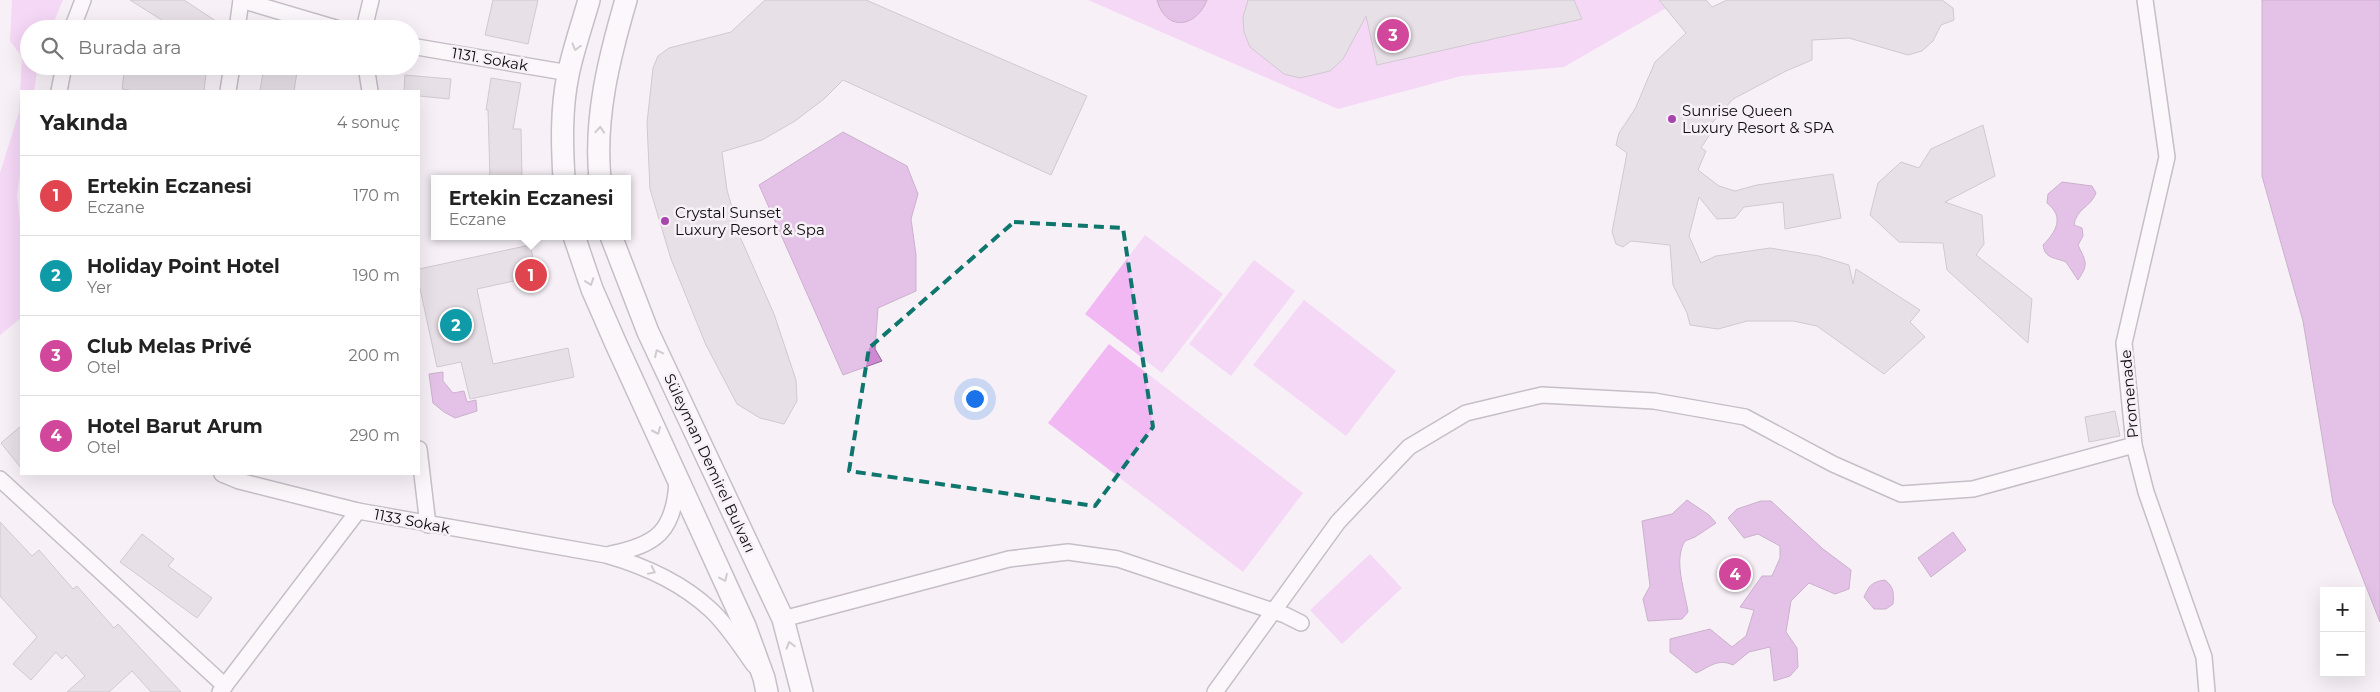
<!DOCTYPE html>
<html lang="tr">
<head>
<meta charset="utf-8">
<style>
  :root { --surface:#fff; --page:#f6f6f6; --text:#222; --muted:#767676; --line:#e0e0e0; --accent:#0b8043 }
  body { margin:0; font-family:Montserrat,sans-serif; background:var(--page); color:var(--text) }
  .controls { position:absolute; right:15px; bottom:15px; display:grid; overflow:hidden; border-radius:0px; box-shadow:0 5px 20px #0002 }
  .controls button { width:45px; height:45px; display:grid; place-items:center; padding:0; border:0; border-bottom:1px solid var(--line); background:var(--surface); color:var(--text); font:25px sans-serif }
  .you { position:absolute; left:974px; top:398px; width:18px; height:18px; margin:-12px; border:4px solid #fff; border-radius:50%; background:#1a73e8; box-shadow:0 0 0 8px #1a73e833 }
  .badge { display:grid; place-items:center; width:32px; height:32px; border-radius:50%; background:var(--accent); color:#fff; font-size:16px; font-weight:700 }
  .pin { position:absolute; translate:-50% -50%; border:2px solid #fff; box-shadow:0 1px 5px #0006 }
  .popup { position:absolute; left:431px; top:175px; width:200px; height:65px; box-sizing:border-box; display:grid; place-content:center; border-radius:0px; background:var(--surface); filter:drop-shadow(0 1px 4px #0005); font-size:16px; white-space:nowrap; color:var(--muted) }
  .popup b { font-size:19px; color:var(--text) }
  .popup::after { content:''; position:absolute; left:50%; top:100%; margin-left:-10px; border:10px solid transparent; border-top-color:var(--surface) }
  .list { margin:0; padding:0; list-style:none }
  h2 { display:flex; justify-content:space-between; align-items:center; height:65px; margin:0; padding:0 20px; font-size:21px }
  h2 small { font-size:16px; font-weight:400; color:var(--muted) }
  .list li { display:grid; grid-template-columns:32px 1fr auto; gap:15px; align-items:center; box-sizing:border-box; height:80px; padding:0 20px; border-top:1px solid var(--line) }
  .list b { display:block; font-size:19px; white-space:nowrap }
  .list p { margin:0; font-size:16px; white-space:nowrap; color:var(--muted) }
  .list em { font-size:16px; font-style:normal; color:var(--muted) }
  .icon { flex:none; width:28px; height:28px; fill:none; stroke:currentColor; stroke-width:2; stroke-linecap:round; stroke-linejoin:round }
  .map { position:relative; flex:none; width:2380px; height:692px; overflow:hidden }
  .search { position:absolute; background:var(--surface); box-shadow:0 5px 20px #0002; left:20px; top:20px; width:400px; height:55px; display:flex; align-items:center; gap:12px; box-sizing:border-box; padding:0 18px; border-radius:28px; color:var(--muted); font-size:19px }
  .panel { position:absolute; background:var(--surface); box-shadow:0 5px 20px #0002; left:20px; top:90px; width:400px; height:385px; border-radius:0px }
  .map>svg:first-child { display:block }
  .green { fill:#f1b8f4 }
  .water { fill:#cd89d2; stroke:#936397 }
  .building { fill:#d3cdd3; stroke:#a09aa0 }
  .lines { fill:none; stroke-linecap:round; stroke-linejoin:round }
  .street-casing { stroke:#898389; stroke-width:18 }
  .secondary-casing { stroke:#898389; stroke-width:24 }
  .street { stroke:#fff; stroke-width:15 }
  .secondary { stroke:#fff; stroke-width:21 }
  .oneway { stroke:#9e9d9e }
  .marked { fill:none; stroke:#0f766e; stroke-width:4; stroke-dasharray:10 6; stroke-linejoin:round }
  .poi-dot { fill:#a645ad; stroke:#f7f1f7; stroke-width:2 }
  .labels { text-anchor:middle; dominant-baseline:central; stroke-width:5; stroke-linejoin:round; paint-order:stroke }
  .street-label { font-size:15px; fill:#0d0b0d; stroke:#f7f1f7 }
  .poi-label { font-size:15px; fill:#0d0b0d; stroke:#f7f1f7; text-anchor:start }
</style>
</head>
<body>
<div class="map">
<svg width="2380" height="692" viewBox="0 0 2380 692">
  <rect width="100%" height="100%" fill="#f7f1f7"/>
  <g class="green">
    <path d="M12,0H63L51,29H29V66H38L34,91H21V167L17,195L21,233V318L0,335V173L19,112L22,57L10,41Z"/>
    <path d="M1088,0H1680L1564,67L1461,76L1338,109Z"/>
    <path d="M1145,235L1223,294L1162,373L1085,314Z"/>
    <path d="M1254,260L1295,291L1231,376L1189,344Z"/>
    <path d="M1304,300L1396,371L1346,436L1253,365Z"/>
    <path d="M1109,344L1303,493L1243,572L1048,423Z"/>
    <path d="M1370,554L1402,588L1342,644L1310,610Z"/>
  </g>
  <g class="water">
    <path d="M1157,0H1207C1196,28 1166,32 1157,0Z"/>
    <path d="M2262,0H2380V622L2333,503L2303,321L2262,176Z"/>
    <path d="M843,132L907,166L918,194L911,219L916,255V291L878,308L875,349L882,361L843,375L759,185Z"/>
    <path d="M2062,182L2092,186L2096,193C2091,207 2076,209 2074,225L2082,228L2083,236L2078,245C2086,262 2089,264 2078,280L2066,262C2054,257 2045,259 2043,245C2056,232 2065,217 2047,203L2048,194Z"/>
    <path d="M443,372V381L453,393L464,391L467,402L476,400L477,411L455,418L444,412L433,403L429,374Z"/>
    <path d="M1687,500L1709,515L1716,523L1695,537L1685,541C1673,560 1685,591 1688,612L1682,619L1648,621L1643,599L1650,586L1642,521L1672,514Z"/>
    <path d="M1761,501H1771L1823,549L1851,570L1849,589L1835,594L1809,583L1791,601L1786,632L1797,648L1798,667L1790,676L1774,681L1770,647L1749,652L1733,665C1717,658 1710,667 1696,673L1670,652V639L1710,629L1732,647L1746,636L1754,610L1740,607L1762,576H1772L1780,558V546L1758,534L1744,538L1728,518L1737,509Z"/>
    <path d="M1953,532L1966,550L1931,577L1918,558Z"/>
    <path d="M1885,580C1894,587 1894,593 1893,604L1886,609H1874L1864,597C1869,586 1871,582 1885,580Z"/>
  </g>
  <g class="building">
    <path d="M130,0H184L228,29H176Z"/>
    <path d="M493,0H538L528,44L485,35Z"/>
    <path d="M765,0H866L1087,96L1051,175L843,80L824,99L795,121L762,140L722,152L727,190L741,239L774,314L796,380L797,401L784,424L760,418L737,404L706,345L671,259L650,189L647,123L653,68L658,56L669,48L731,32Z"/>
    <path d="M1248,0H1574L1582,19L1377,65L1366,16L1343,59L1330,71L1300,78L1284,74L1250,47L1244,32L1243,17Z"/>
    <path d="M1659,0H1706L1712,7L1727,0H1942L1953,8L1954,20L1941,25L1933,41L1922,51L1908,55L1849,38L1812,40V60L1786,71L1733,99L1706,130L1710,134L1701,148L1706,151L1698,170L1719,186L1735,191L1757,185L1833,174L1841,218L1785,229L1783,202L1744,207L1735,218L1717,219L1699,197L1689,236L1701,263L1716,256L1770,248L1819,256L1849,265L1853,284L1856,269L1920,310L1910,322L1925,337L1884,374L1817,326L1793,321H1747L1718,329L1690,325L1687,313L1673,285L1670,245L1631,241L1623,247L1616,244L1612,232L1627,153L1616,145L1619,133L1635,109L1655,62L1686,33Z"/>
    <path d="M125,66H158L206,74L204,91H134L122,89Z"/>
    <path d="M264,66H298L294,91H260Z"/>
    <path d="M405,75L451,79L449,99L419,96V91H404Z"/>
    <path d="M491,78L521,83L513,129H521L522,179H490L488,110H486Z"/>
    <path d="M1983,125L1995,176L1945,202L1982,215L1984,244L1976,255L2032,299L2028,343L1947,270L1943,243L1899,242L1870,215L1878,183L1901,162L1919,168L1931,149Z"/>
    <path d="M530,245L537,276L477,289L493,364L568,348L574,377L470,399L461,362L437,367L419,284V269Z"/>
    <path d="M2115,411L2120,436L2089,442L2085,417Z"/>
    <path d="M21,426V468L1,443Z"/>
    <path d="M0,522L32,556L39,550L73,589L77,586L114,628L118,624L181,692H151L132,671L109,692H67L85,676L66,655L62,659L56,652L31,680L13,664L37,637L0,596Z"/>
    <path d="M142,534L174,559L168,566L212,598L197,618L120,562Z"/>
  </g>
  <g class="lines">
    <defs>
      <g id="street">
        <path d="M241,0L339,29"/>
        <path d="M2145,0L2167,157L2124,343L2134,445L2146,492L2204,657L2207,692"/>
        <path d="M72,29L83,0"/>
        <path d="M237,29L241,0"/>
        <path d="M364,29L371,0"/>
        <path d="M411,46L569,73"/>
        <path d="M366,66L370,91"/>
        <path d="M59,91L64,66"/>
        <path d="M228,91L232,66"/>
        <path d="M419,449L428,525"/>
        <path d="M222,474L239,481L358,511L606,555C645,566 681,582 711,610C728,626 741,647 754,665"/>
        <path d="M0,479L225,686"/>
        <path d="M610,554C657,545 674,531 677,482"/>
        <path d="M783,619L1009,559L1068,552L1118,559L1285,615L1301,623"/>
        <path d="M220,692L358,511"/>
        <path d="M1215,692L1338,522L1409,447L1466,413L1542,395L1654,401L1745,417L1833,464L1901,494L1973,489L2134,445"/>
      </g>
      <g id="secondary">
        <path d="M564,179C562,144 561,109 568,75C573,50 582,25 589,0"/>
        <path d="M600,179C594,118 609,58 626,0"/>
        <path d="M574,236L592,289L616,344L745,626L764,678L767,692"/>
        <path d="M611,236L648,332L783,619L802,692"/>
      </g>
    </defs>
    <use href="#street" class="street-casing"/>
    <use href="#secondary" class="secondary-casing"/>
    <use href="#street" class="street"/>
    <use href="#secondary" class="secondary"/>
  </g>
  <defs><path id="oneway-chevron" d="M-2-3.5L2.5 0L-2 3.5" fill="none" stroke-width="1.6" stroke-linecap="round" stroke-linejoin="round" transform="scale(1.25)"/></defs>
  <g class="oneway">
    <use href="#oneway-chevron" transform="translate(576 47) rotate(106)"/>
    <use href="#oneway-chevron" transform="translate(600 130) rotate(-86)"/>
    <use href="#oneway-chevron" transform="translate(590 282) rotate(70)"/>
    <use href="#oneway-chevron" transform="translate(658 353) rotate(-115)"/>
    <use href="#oneway-chevron" transform="translate(657 431) rotate(66)"/>
    <use href="#oneway-chevron" transform="translate(652 571) rotate(26)"/>
    <use href="#oneway-chevron" transform="translate(724 578) rotate(65)"/>
    <use href="#oneway-chevron" transform="translate(790 645) rotate(-106)"/>
  </g>
  <path d="M0 0H2380V692H0ZM1014,222L1123,228L1153,427L1095,506L849,471L869,348Z" fill="#f7f1f7" fill-opacity=".55" fill-rule="evenodd"/>
  <path class="marked" d="M1014,222L1123,228L1153,427L1095,506L849,471L869,348Z"/>
  <g class="poi-dot">
    <circle cx="1672" cy="119" r="5"/>
    <circle cx="665" cy="221" r="5"/>
  </g>
  <g class="labels">
    <g class="street-label">
      <text transform="translate(490 59) rotate(10)">1131. Sokak</text>
      <text transform="translate(2129 394) rotate(-95)">Promenade</text>
      <text transform="translate(710 463) rotate(65)">Süleyman Demirel Bulvarı</text>
      <text transform="translate(412 521) rotate(11)">1133 Sokak</text>
    </g>
    <g class="poi-label">
      <text x="1682" y="110">Sunrise Queen<tspan x="1682" dy="17">Luxury Resort &amp; SPA</tspan></text>
      <text x="675" y="212">Crystal Sunset<tspan x="675" dy="17">Luxury Resort &amp; Spa</tspan></text>
    </g>
  </g>
</svg>
<div class="controls">
<button>+</button>
<button>−</button>
</div>
<div class="you"></div>
<div class="pin badge" style="left:531px;top:275px;background:#e0444e">1</div>
<div class="popup"><b>Ertekin Eczanesi</b>Eczane</div>
<div class="pin badge" style="left:456px;top:325px;background:#0f9aa8">2</div>
<div class="pin badge" style="left:1393px;top:35px;background:#d1479c">3</div>
<div class="pin badge" style="left:1735px;top:574px;background:#d1479c">4</div>
<div class="search"><svg class="icon" aria-label="search" viewBox="0 0 24 24"><circle cx="10" cy="10" r="6"/><path d="M15 15l6 6"/></svg>Burada ara</div>
<section class="panel">
<h2>Yakında<small>4 sonuç</small></h2>
<ul class="list">
<li><span class="badge" style="background:#e0444e">1</span><div><b>Ertekin Eczanesi</b><p>Eczane</p></div><em>170 m</em></li>
<li><span class="badge" style="background:#0f9aa8">2</span><div><b>Holiday Point Hotel</b><p>Yer</p></div><em>190 m</em></li>
<li><span class="badge" style="background:#d1479c">3</span><div><b>Club Melas Privé</b><p>Otel</p></div><em>200 m</em></li>
<li><span class="badge" style="background:#d1479c">4</span><div><b>Hotel Barut Arum</b><p>Otel</p></div><em>290 m</em></li>
</ul>
</section>
</div>
</body>
</html>
